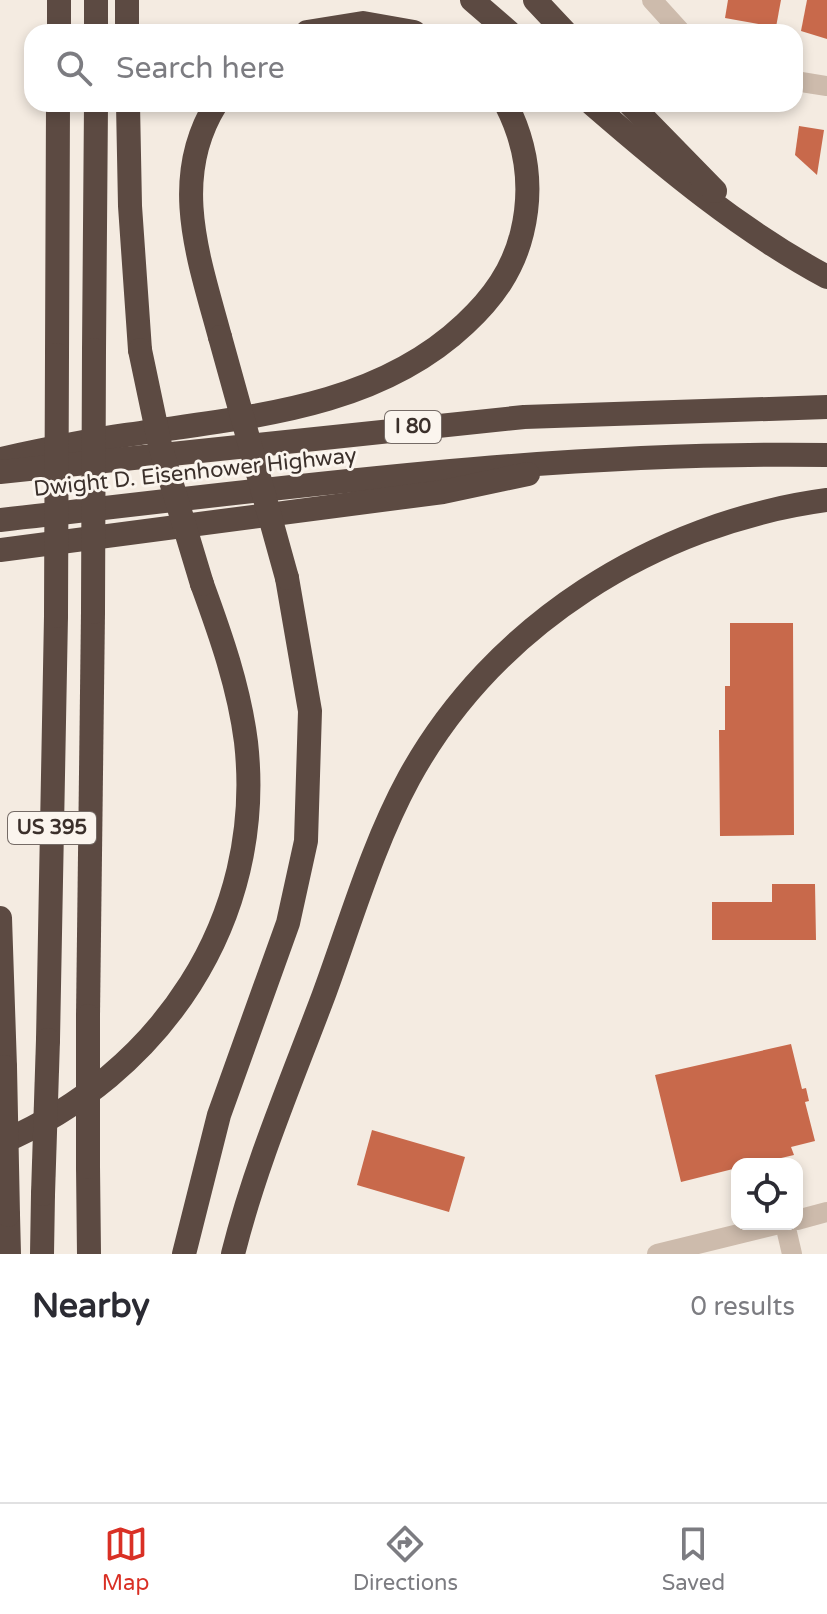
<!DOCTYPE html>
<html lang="en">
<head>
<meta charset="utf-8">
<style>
  :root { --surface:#fff; --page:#f2f2f3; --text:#2b2b33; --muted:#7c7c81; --line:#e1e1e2; --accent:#d93025 }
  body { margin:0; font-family:"Varela Round",sans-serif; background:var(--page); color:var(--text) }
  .controls { position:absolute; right:24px; bottom:24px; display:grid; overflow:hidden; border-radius:16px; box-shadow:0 4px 12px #0003 }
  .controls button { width:72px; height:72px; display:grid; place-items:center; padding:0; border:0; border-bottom:2px solid var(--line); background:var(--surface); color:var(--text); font:40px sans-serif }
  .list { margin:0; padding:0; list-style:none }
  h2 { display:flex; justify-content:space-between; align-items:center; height:104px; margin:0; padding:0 32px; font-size:34px }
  h2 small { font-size:26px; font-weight:400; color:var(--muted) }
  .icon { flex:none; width:44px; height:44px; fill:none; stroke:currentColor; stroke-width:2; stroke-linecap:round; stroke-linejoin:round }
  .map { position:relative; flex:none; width:827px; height:1254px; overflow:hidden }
  .search { position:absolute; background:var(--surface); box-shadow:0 4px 12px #0003; left:24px; right:24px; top:24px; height:88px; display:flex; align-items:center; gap:20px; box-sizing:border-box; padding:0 28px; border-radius:24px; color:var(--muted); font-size:30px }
  .sheet { height:248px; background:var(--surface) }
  nav { display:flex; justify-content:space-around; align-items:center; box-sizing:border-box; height:112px; border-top:2px solid var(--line); background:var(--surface); font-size:22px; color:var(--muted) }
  nav a { display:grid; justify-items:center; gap:4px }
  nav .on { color:var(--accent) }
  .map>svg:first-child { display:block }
  .building { fill:#c8694b }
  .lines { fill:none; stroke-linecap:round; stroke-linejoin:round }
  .minor { stroke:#cdbbac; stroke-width:20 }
  .highway { stroke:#5c4a42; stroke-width:24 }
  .highway-bridge { stroke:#5c4a42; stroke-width:24 }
  .labels { text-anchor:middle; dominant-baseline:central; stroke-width:6; stroke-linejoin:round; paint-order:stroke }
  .shield { fill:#fbf5ee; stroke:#756b66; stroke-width:2 }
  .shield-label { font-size:20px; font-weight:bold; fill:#3b302b }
  .street-label { font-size:22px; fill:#3b302b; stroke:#fbf5ee }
</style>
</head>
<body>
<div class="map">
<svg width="827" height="1254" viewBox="0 0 827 1254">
  <rect width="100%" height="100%" fill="#f4ebe1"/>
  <g class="building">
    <path d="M728,0H781L776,27L725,18Z"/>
    <path d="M807,0H827V39L801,31Z"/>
    <path d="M799,126L824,130L817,175L795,155Z"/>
    <path d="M730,623H793L794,835L720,836L719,730H725V686H730Z"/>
    <path d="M772,884H815L816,940H712V902H772Z"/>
    <path d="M791,1044L802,1089L806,1088L809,1101L805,1102L815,1141L791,1147L794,1155L756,1164H737V1168L681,1182L655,1075Z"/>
    <path d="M372,1130L465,1157L449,1212L357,1185Z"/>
  </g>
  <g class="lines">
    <g class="minor">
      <path d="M652,0L681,32"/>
      <path d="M795,81L827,86"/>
      <path d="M797,1220L827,1212"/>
      <path d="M785,1224L792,1254"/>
      <path d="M657,1254L779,1224"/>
    </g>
    <g class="highway">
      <path d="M127,0V32"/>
      <path d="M472,0L509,32"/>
      <path d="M535,0L565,32"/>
      <path d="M59,32V0"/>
      <path d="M96,32V0"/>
      <path d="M307,32L363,23L414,32"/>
      <path d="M128,104L130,206L140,350"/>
      <path d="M216,104C169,179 199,259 220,337"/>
      <path d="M592,104C667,169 740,230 827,277"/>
      <path d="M630,104L715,191"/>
      <path d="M94,350L96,104"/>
      <path d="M57,355L58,104"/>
      <path d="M1,459C42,450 84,441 126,435C244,417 374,410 465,324C493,298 513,270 522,233C533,188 527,145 506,104"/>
      <path d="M0,472L524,417L827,407"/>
      <path d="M0,520C275,489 549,451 827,455"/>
      <path d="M0,550L443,492L528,474"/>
      <path d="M0,918L5,1067"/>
      <path d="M88,1016L93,612"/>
      <path d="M48,1040L56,616"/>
      <path d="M0,1143C160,1075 266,920 246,742C239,687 221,636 202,584"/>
      <path d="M88,1167L89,1254"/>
      <path d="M8,1215L9,1254"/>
      <path d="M42,1254L43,1194"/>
      <path d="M184,1254L219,1115L288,923L306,841L310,711L287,578"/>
      <path d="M233,1254C255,1166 291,1082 323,997C350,924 372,846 409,778C493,625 655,523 827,500"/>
    </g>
    <g class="highway-bridge">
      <path d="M220,337L287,578"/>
      <path d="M140,350L160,445L202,584"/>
      <path d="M93,612L94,350"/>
      <path d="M56,616L57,355"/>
      <path d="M5,1067L8,1215"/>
      <path d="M88,1167V1016"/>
      <path d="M43,1194L48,1040"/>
    </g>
  </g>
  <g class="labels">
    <g class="shield">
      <rect x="385" y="411" width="56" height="32" rx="6"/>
      <rect x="8" y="812" width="88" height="32" rx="6"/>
    </g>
    <g class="shield-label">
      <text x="413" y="427">I 80</text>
      <text x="52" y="828">US 395</text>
    </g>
    <g class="street-label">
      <text transform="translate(195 472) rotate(-6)">Dwight D. Eisenhower Highway</text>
    </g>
  </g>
</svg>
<div class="controls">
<button><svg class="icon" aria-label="locate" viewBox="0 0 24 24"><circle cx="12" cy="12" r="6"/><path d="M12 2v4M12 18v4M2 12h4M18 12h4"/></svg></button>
</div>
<div class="search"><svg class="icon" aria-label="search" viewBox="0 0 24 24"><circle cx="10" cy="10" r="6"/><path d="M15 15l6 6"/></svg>Search here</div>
</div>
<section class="sheet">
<h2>Nearby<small>0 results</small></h2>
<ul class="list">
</ul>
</section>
<nav>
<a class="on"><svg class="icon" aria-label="map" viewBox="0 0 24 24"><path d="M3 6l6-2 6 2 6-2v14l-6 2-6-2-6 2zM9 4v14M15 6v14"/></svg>Map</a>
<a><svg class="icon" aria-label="directions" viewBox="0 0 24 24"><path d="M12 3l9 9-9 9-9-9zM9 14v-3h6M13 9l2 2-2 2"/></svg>Directions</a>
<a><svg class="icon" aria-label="saved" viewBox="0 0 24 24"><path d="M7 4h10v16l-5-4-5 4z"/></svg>Saved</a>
</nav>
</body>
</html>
